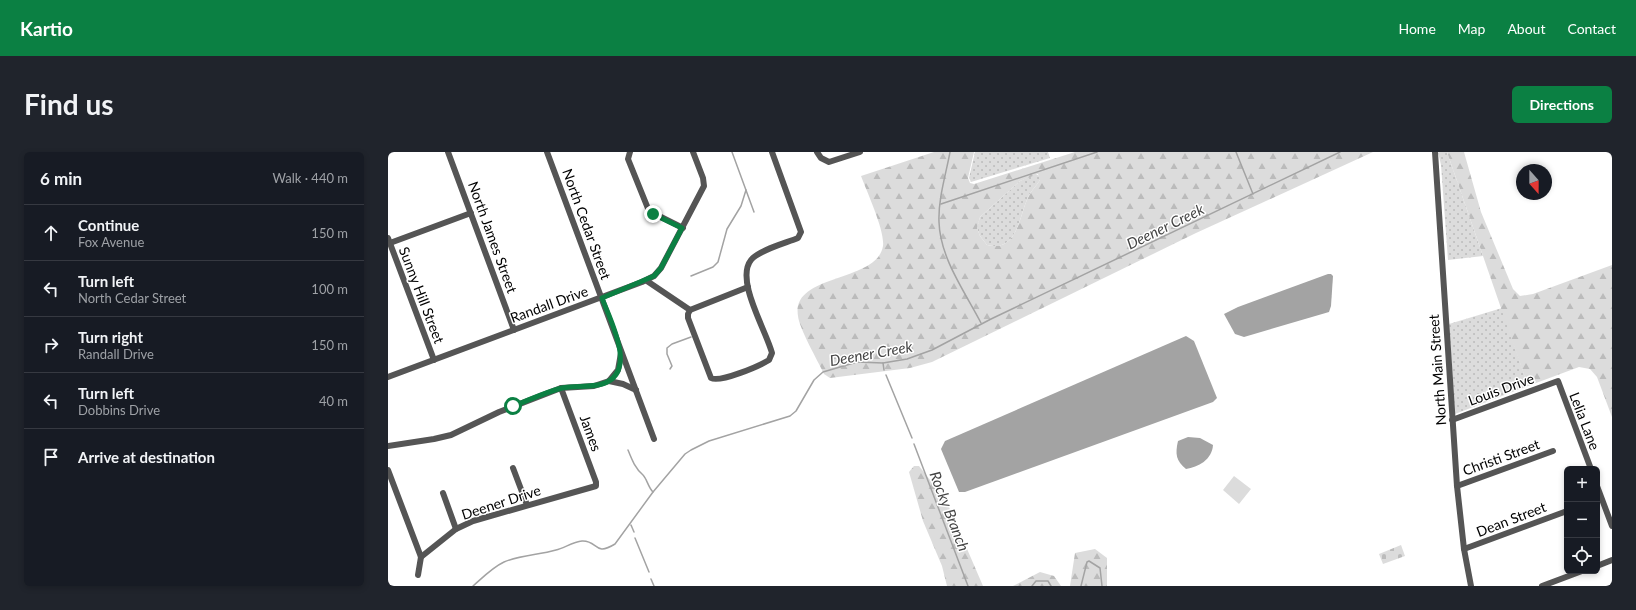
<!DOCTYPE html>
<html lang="en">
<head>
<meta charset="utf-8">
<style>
  :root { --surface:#171b24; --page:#20242c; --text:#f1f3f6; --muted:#9ea1a6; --line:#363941; --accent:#0b8043 }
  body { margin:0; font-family:Lato,sans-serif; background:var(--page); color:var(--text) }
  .controls { position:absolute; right:12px; bottom:12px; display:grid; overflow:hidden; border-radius:6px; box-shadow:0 2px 6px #0003 }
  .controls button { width:36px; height:36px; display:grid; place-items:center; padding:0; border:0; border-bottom:1px solid var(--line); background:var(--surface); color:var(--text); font:20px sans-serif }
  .compass { position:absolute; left:1128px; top:12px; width:36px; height:36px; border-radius:50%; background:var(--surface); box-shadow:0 2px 6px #0003; rotate:159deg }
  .stop { position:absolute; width:12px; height:12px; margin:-9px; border:3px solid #0b8043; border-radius:50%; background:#fff }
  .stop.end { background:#0b8043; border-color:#fff; box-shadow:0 1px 4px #0008 }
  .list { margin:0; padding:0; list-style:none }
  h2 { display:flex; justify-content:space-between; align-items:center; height:52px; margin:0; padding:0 16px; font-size:17px }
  h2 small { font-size:13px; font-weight:400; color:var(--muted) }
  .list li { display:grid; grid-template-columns:26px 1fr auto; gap:12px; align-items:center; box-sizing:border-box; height:56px; padding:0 16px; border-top:1px solid var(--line) }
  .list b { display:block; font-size:15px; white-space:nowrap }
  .list p { margin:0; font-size:13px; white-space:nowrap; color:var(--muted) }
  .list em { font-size:13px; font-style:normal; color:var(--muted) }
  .icon { flex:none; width:22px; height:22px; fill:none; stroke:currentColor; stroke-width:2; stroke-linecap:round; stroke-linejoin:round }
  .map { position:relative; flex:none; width:1224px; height:434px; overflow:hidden; border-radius:6px }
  header { display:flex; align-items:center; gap:24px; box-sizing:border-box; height:56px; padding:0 20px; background:var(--accent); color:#fff }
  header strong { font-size:19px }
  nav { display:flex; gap:22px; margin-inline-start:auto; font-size:14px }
  .intro { display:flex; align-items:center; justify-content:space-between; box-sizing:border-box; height:96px; padding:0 24px }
  h1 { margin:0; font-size:28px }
  .button { padding:10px 18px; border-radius:6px; background:var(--accent); color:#fff; font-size:14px; font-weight:700 }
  main { display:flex; gap:24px; padding:0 24px }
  aside { flex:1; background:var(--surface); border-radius:6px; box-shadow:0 2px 6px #0003 }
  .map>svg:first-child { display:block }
  .grass { fill:url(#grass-dots) }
  .forest { fill:url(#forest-firs); fill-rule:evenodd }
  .cemetery { fill:url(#cemetery-stones) }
  .garden { fill:#dcdcdc }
  .water { fill:#a3a3a3 }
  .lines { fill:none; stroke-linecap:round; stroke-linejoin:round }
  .stream { stroke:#a3a3a3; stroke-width:1.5 }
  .minor { stroke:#555; stroke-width:6 }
  .route { stroke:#0b8043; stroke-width:5 }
  .labels { text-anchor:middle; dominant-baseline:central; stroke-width:3; stroke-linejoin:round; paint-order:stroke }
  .street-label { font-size:14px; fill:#000; stroke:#fff }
  .water-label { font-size:15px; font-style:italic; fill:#444; stroke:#fff }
</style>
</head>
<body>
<header>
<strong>Kartio</strong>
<nav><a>Home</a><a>Map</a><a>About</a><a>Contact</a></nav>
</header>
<div class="intro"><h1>Find us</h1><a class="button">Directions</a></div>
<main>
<aside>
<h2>6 min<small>Walk · 440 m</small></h2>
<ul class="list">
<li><svg class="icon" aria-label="ahead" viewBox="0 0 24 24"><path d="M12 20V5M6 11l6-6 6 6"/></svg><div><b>Continue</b><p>Fox Avenue</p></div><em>150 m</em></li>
<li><svg class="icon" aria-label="left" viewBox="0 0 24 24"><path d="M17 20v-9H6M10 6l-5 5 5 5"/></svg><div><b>Turn left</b><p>North Cedar Street</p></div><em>100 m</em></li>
<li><svg class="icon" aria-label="right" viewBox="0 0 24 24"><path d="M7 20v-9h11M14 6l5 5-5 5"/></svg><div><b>Turn right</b><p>Randall Drive</p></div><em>150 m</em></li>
<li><svg class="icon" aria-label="left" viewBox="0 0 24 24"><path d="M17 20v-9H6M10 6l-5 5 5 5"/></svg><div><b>Turn left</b><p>Dobbins Drive</p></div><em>40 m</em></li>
<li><svg class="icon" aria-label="arrive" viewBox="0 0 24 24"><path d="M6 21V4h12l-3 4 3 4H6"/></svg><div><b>Arrive at destination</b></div></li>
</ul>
</aside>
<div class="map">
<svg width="1224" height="434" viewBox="0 0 1224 434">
  <defs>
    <pattern id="grass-dots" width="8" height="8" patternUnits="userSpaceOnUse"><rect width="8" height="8" fill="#dcdcdc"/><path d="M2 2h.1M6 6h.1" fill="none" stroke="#bbb" stroke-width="1.8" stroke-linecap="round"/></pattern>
    <pattern id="forest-firs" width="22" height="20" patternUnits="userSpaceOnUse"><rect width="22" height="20" fill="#dcdcdc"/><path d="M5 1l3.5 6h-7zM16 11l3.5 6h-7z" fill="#bbb"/></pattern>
    <pattern id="cemetery-stones" width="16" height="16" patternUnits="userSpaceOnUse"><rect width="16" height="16" fill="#dcdcdc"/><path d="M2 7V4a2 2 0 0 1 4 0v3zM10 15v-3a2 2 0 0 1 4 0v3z" fill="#bbb"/></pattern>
  </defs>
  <rect width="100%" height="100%" fill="#fff"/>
  <g class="grass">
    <path d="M587,0H660L662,6L583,30L581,26Z"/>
    <path d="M1050,0H1059L1095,104L1060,108L1053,13Z"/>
    <path d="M647,22L652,24V28C649,33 644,38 641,43C631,63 630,101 599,93L592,84L589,76L592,65L632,29Z"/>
    <path d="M1114,156L1140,234L1067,262L1061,172Z"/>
  </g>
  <g class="forest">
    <path d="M546,0H586L580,26L582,31L586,32L687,0H985L808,81L544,210L522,216L442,226L436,222C430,209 411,176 410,164C403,121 489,131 495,94C497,79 479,40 473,24ZM650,22L652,28C649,33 644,38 641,43C631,63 630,101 599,93L592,84L589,76L592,65L632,29Z"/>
    <path d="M1059,0H1076L1093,60L1125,137L1132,144L1145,142L1224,113V265L1209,225L1202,217L1191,215L1140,234Z"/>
    <path d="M526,314H531L558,348L595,434H559L554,414L535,369L521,320Z"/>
    <path d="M707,397L719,406V434H682L687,401Z"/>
    <path d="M652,420L666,424L673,434H625Z"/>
  </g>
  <path class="cemetery" d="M1013,393L1017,404L995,412L991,402Z"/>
  <path class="garden" d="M846,324L863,337L851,352L835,338Z"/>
  <g class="water">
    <path d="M940,122H943L945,124L943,154L941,160L856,185L847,182L836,162L850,155Z"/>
    <path d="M798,184L806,189L829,246L825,250L577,340H571L553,297L557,289Z"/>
    <path d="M800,285L812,286L825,293C824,308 810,315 798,317C788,309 787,302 790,289Z"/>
  </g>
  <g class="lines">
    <g class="stream">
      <path d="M344,0L366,60"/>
      <path d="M562,0C558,22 550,47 551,70C552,106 577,140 593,171"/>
      <path d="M848,0L865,42"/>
      <path d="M553,52L709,0"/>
      <path d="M303,124L325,115L330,110L339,77L353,54L358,38"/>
      <path d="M495,211L496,218"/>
      <path d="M282,217L284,214L279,202V196L284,192L303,185"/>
      <path d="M498,223L524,286"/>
      <path d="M526,292L580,434"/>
      <path d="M240,298C244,308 247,316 255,323C259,327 260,335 265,340"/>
      <path d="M243,373L246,380"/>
      <path d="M247,386L261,420"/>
      <path d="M263,427L266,434"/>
      <path d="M85,434C94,426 105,415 116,410C132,403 151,403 168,398C176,396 185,390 194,389C210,388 206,405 227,392L265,340L297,302L303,298L321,289L402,264L408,259L426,228L435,220L469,210L495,211L519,207L544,198L603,167L952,0"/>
      <path d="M644,434L648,429H660L663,434"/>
      <path d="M693,434L699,410L701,409L712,416L714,434"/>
    </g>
    <g class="minor">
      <path d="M60,0L126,178"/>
      <path d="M159,0L266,287"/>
      <path d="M242,0L240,7L261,59L295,76"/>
      <path d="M429,0L433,6L441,10L472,0"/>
      <path d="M1047,0L1069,334L1076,397L1083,434"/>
      <path d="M0,86L46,208"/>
      <path d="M2,91L83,61"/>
      <path d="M259,129L302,158L300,162V166L323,226C332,231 371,214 381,208L384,201C378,178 347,128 363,108C371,98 398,91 410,86L413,80L384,0"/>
      <path d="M302,158L360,135"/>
      <path d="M0,225L254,130L266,124L273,116L316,34L315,26L305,0"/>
      <path d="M221,229L235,232L248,238"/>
      <path d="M1064,268L1170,229L1203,317"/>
      <path d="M0,294L46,287L63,283L111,260L173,236L206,234L221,229L230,218L233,201"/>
      <path d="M125,316L139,353"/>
      <path d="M0,318L33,405L30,423"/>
      <path d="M1069,334L1165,299"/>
      <path d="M1209,334L1224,374"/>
      <path d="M55,341L68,377"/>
      <path d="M1076,397L1179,359"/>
      <path d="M33,405L68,377L85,369L208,334V330L173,236"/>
      <path d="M1209,414L1224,408"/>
      <path d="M1154,434L1194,419"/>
    </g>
  </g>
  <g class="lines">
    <path class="route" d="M125,254C141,248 158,240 174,236C187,233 201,236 214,232C251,221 222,168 214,146L266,124L273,116L294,76L265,62"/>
  </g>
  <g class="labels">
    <g class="street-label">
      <text transform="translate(199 72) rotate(70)">North Cedar Street</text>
      <text transform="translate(105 85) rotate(70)">North James Street</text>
      <text transform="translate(34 143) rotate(69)">Sunny Hill Street</text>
      <text transform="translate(161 152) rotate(-20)">Randall Drive</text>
      <text transform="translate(1049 218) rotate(-94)">North Main Street</text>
      <text transform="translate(1113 237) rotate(-20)">Louis Drive</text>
      <text transform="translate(1197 269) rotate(69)">Lelia Lane</text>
      <text transform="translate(203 281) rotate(70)">James</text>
      <text transform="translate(1113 305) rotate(-20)">Christi Street</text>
      <text transform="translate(113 350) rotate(-18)">Deener Drive</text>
      <text transform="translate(1123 367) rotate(-21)">Dean Street</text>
    </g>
    <g class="water-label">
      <text transform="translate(777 74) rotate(-26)">Deener Creek</text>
      <text transform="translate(483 201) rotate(-10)">Deener Creek</text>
      <text transform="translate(562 359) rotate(69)">Rocky Branch</text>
    </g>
  </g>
</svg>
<div class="controls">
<button>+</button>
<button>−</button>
<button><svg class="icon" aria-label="locate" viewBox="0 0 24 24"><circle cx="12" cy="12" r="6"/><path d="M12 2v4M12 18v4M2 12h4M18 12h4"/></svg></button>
</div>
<svg class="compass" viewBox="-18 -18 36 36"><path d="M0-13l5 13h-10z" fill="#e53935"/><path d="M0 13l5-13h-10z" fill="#9ea1a6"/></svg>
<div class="stop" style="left:125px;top:254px"></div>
<div class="stop end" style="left:265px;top:62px"></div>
</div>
</main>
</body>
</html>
